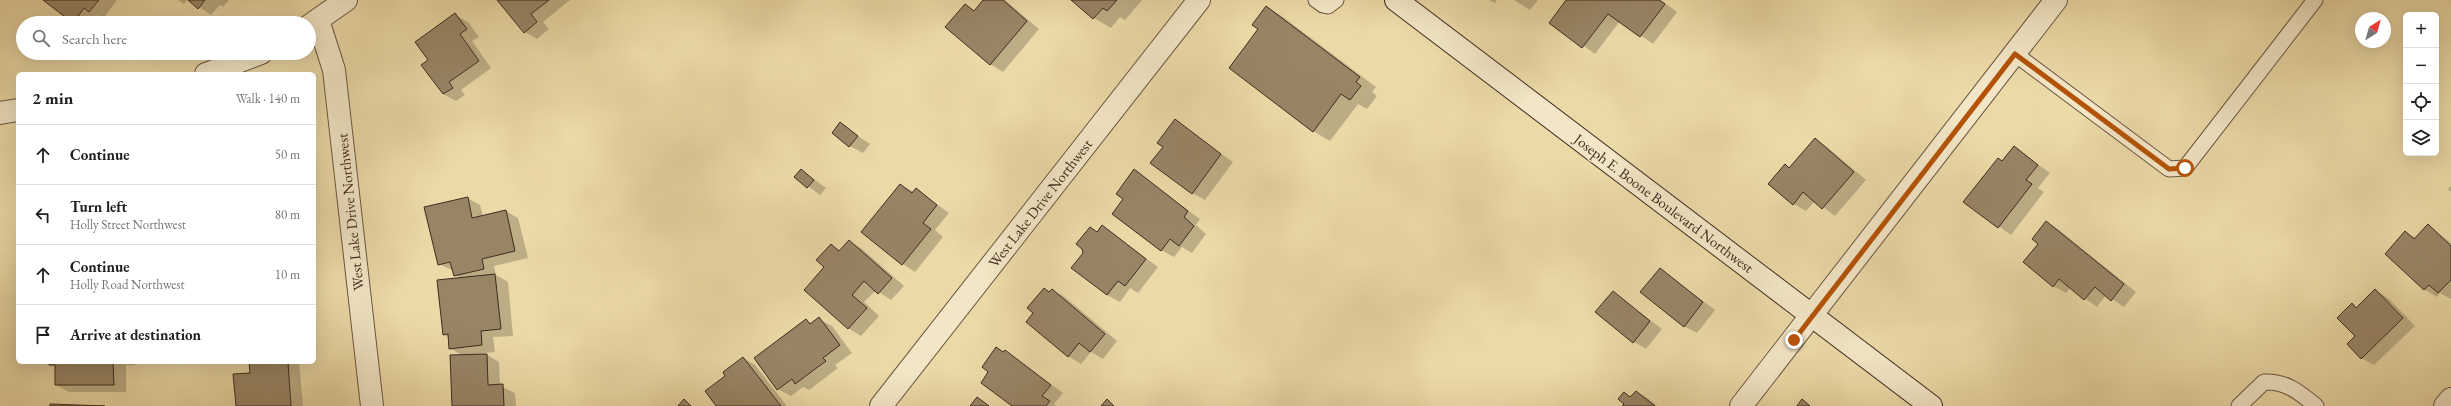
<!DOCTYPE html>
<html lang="en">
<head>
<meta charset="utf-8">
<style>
  :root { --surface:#fff; --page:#f6f6f6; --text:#202124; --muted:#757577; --line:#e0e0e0 }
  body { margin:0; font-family:"EB Garamond",serif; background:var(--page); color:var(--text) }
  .controls { position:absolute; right:12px; top:12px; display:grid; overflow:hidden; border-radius:6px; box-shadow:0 4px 16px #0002 }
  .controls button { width:36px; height:36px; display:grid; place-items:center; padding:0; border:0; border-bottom:1px solid var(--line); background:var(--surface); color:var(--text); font:20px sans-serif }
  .compass { position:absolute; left:2355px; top:12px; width:36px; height:36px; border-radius:50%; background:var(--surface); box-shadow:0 4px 16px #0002; rotate:37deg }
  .stop { position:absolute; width:12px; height:12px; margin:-9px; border:3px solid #b45309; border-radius:50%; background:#fff }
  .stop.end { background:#b45309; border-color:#fff; box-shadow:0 1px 4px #0008 }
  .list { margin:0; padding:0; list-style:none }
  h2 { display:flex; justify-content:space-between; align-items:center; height:52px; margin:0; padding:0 16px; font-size:17px }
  h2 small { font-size:13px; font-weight:400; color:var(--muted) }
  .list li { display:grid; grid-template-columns:26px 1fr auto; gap:12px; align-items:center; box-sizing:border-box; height:60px; padding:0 16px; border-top:1px solid var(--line) }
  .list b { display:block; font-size:15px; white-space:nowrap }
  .list p { margin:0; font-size:13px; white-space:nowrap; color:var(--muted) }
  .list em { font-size:13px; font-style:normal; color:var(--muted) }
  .icon { flex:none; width:22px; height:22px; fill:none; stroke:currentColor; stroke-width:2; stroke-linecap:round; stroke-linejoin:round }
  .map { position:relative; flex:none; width:2451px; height:406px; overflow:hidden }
  .search { position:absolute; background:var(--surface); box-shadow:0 4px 16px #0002; left:16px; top:16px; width:300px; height:44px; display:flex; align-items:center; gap:10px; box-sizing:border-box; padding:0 14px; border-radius:22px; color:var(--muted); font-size:15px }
  .panel { position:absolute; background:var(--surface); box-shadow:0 4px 16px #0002; left:16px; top:72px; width:300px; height:292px; border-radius:6px }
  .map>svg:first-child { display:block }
  .shadow { fill:#0003 }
  .building { fill:#988566; stroke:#3f2b1f }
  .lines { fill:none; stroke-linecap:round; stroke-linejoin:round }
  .service-casing { stroke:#6a5641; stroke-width:17 }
  .minor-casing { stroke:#6a5641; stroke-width:24 }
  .tertiary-casing { stroke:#6a5641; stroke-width:24 }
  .secondary-casing { stroke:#3f2b1f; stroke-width:24 }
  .service { stroke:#f2e6c6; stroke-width:15 }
  .minor { stroke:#f2e6c6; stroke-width:22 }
  .tertiary { stroke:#f2e6c6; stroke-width:22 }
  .secondary { stroke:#f2e6c6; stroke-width:22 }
  .route { stroke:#b45309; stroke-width:5 }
  .labels { text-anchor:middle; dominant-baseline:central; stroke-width:3; stroke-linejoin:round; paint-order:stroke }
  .street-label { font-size:15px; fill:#3f2b1f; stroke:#f2e6c6 }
</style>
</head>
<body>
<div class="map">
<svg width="2451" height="406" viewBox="0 0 2451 406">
  <rect width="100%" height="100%" fill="#ebd9a7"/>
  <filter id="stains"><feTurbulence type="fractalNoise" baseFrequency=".005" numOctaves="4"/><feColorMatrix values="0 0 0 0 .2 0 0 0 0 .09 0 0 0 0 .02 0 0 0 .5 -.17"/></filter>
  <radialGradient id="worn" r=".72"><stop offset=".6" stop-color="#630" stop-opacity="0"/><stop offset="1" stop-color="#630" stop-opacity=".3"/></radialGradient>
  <g class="shadow">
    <path d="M44,0H117L103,19L97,15L91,23H73Z"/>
    <path d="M178,0H187L184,4Z"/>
    <path d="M189,0H229L223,7L220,5L211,15Z"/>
    <path d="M499,0H570L543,22L549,29L537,39L525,32Z"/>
    <path d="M985,0H1005L1039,29L1003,72L990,64L965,5L975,11Z"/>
    <path d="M1073,0H1142L1125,20L1120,17L1111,28L1094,18Z"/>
    <path d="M1489,0H1497L1495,3Z"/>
    <path d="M1514,0H1538L1530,10Z"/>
    <path d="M1568,0H1661L1677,12L1653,44L1620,21L1595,54L1551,23Z"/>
    <path d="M1267,7L1283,17L1376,87L1372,92L1377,96L1367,109L1358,104L1330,141L1313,131L1259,29Z"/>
    <path d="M455,15L468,22L479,37L472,41L491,68L461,90L465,95L456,101L443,94L429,60Z"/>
    <path d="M1175,121L1233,162L1205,200L1192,193L1164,147Z"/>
    <path d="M840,124L870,144L863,153L850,146Z"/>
    <path d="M1815,139L1827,147L1866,180L1835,216L1815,201L1806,211L1794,204L1786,166L1790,168Z"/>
    <path d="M2014,147L2050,173L2038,188L2044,192L2011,235L1965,202Z"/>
    <path d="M801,170L826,188L820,195L796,177Z"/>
    <path d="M1134,171L1200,219L1196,225L1206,234L1192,253L1182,247L1174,257L1161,250L1124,199Z"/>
    <path d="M900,185L914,192L916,189L949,213L935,230L943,237L915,272L903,264L863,232Z"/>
    <path d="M2451,186V192L2448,189Z"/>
    <path d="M467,198L480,205L483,216L506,211L518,218L528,258L494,266L496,275L508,282L513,336L493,337L495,352L484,353L499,362L500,386L515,393L516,406H453L463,356L450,348L449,338L444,334L461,278L455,275L454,271L439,264Z"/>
    <path d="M2047,222L2059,230L2136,292L2124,307L2106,295L2097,307L2070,288L2066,293L2053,286Z"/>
    <path d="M2428,225L2451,243V299L2440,293L2437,297L2425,290L2386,254L2406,232L2416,238Z"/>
    <path d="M1102,226L1158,267L1138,293L1130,288L1120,302L1107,295L1097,232Z"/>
    <path d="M849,241L862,249L904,286L891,300L876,290L864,302L879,316L861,336L848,328L825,267L831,245L841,251Z"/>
    <path d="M1660,269L1715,310L1697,333L1684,326Z"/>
    <path d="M1045,289L1050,292L1052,290L1065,297L1117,341L1103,359L1091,352L1081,364L1068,356L1034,313Z"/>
    <path d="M2375,290L2388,298L2415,326L2374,365L2361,358L2352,304L2358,308Z"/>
    <path d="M1613,292L1662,329L1646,349L1634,342Z"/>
    <path d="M819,319L832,326L852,353L835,365L838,368L809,390L803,387L791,396L778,389L806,320L812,324Z"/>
    <path d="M1005,351L1063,393L1054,404L1057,406H1014Z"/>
    <path d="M743,358L755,365L787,406H718L726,376Z"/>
    <path d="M50,362H135V365H126V392H69L56,385V367Z"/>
    <path d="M250,362H299L303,406H237L251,374Z"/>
    <path d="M1636,392L1649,399L1657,406H1623L1625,404L1624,393L1632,397Z"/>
  </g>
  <g class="building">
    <path d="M43,0H99L89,12L84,8L73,23Z"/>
    <path d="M188,0H205L198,9Z"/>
    <path d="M497,0H549L531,14L537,22L524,33Z"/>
    <path d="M983,0H1003L1027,21L990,65L945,27L965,4L974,11Z"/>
    <path d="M1071,0H1117L1107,11L1103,8L1093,19Z"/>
    <path d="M1566,0H1659L1665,4L1640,37L1608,14L1582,48L1549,23Z"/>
    <path d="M1266,6L1360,77L1356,82L1361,86L1350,100L1341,94L1313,132L1229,68L1258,29L1252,25Z"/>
    <path d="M455,13L467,29L460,34L479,61L449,82L453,88L443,94L421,65L428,60L415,42Z"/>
    <path d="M1175,119L1221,154L1192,194L1150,163L1163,147L1157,143Z"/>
    <path d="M840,122L858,136L849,147L832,133Z"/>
    <path d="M1815,138L1854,172L1822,209L1803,192L1793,205L1768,184L1785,164L1789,168Z"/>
    <path d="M2014,146L2038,165L2026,180L2032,184L1998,228L1963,202L1998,158L2002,161Z"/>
    <path d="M801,169L814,180L807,188L794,177Z"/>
    <path d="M1134,169L1188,211L1184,217L1194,226L1179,246L1170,239L1161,251L1112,214L1123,199L1116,194Z"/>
    <path d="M900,184L912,193L916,188L937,205L923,223L931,229L902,265L861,232Z"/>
    <path d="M468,197L472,218L506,210L515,251L482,259L484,269L454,276L450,262L438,265L424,207Z"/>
    <path d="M2046,221L2124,284L2111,301L2095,287L2084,300L2059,279L2053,287L2023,262L2038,244L2032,239Z"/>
    <path d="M2428,224L2451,246V280L2438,293L2429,285L2424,290L2385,254L2405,231L2414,239Z"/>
    <path d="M1102,225L1146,259L1125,286L1118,281L1107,295L1071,268L1083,253L1082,249L1076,244L1090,227L1097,232Z"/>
    <path d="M849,240L892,278L878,294L864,281L852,295L867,308L848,329L804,290L824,267L816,260L831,244L839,251Z"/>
    <path d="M1660,268L1703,302L1684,327L1640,292Z"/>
    <path d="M495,274L501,329L481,331L482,345L449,349L448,334L443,335L437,280Z"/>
    <path d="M1044,288L1049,292L1052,289L1105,334L1090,352L1079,343L1068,357L1026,322L1033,313L1027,308Z"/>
    <path d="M2375,289L2403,318L2361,359L2347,344L2355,336L2337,318L2352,303L2356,308Z"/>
    <path d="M1613,291L1650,321L1633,343L1595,312Z"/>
    <path d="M819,317L840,345L823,358L826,361L795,384L792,379L777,390L754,358L806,319L810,324Z"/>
    <path d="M996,347L1003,352L1005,350L1051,385L1042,396L1050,401L1046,406H1012L981,383L988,372L982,367Z"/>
    <path d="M487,354L488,385L503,384L504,406H452L450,355Z"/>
    <path d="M743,357L781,406H716L705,391L725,376L723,372Z"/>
    <path d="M49,362H113L114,385H55V365H49Z"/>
    <path d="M249,362H288L291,406H236L233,374L250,373Z"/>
    <path d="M1636,391L1655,406H1622L1624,404L1618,399L1624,392L1630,397Z"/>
    <path d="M977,397L989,406H970Z"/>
    <path d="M684,399L691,406H678Z"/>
    <path d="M1107,399L1114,406H1101Z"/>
    <path d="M1802,399L1810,406H1797Z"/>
    <path d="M50,404L105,406H50Z"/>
  </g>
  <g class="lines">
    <defs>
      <g id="service">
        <path d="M1316,0L1323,5L1328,6L1336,0"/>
        <path d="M2015,54L2169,169L2185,168L2315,0"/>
        <path d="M2239,406L2264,382C2286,381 2299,392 2316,406"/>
      </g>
      <g id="minor">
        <path d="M318,20L334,70L372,406"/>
        <path d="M881,406L1199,0"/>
        <path d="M1741,406L2056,0"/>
        <path d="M2445,406L2451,399"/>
      </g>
      <g id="tertiary">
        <path d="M309,26L346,0"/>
        <path d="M206,74L261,53"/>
        <path d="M0,113L18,110"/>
      </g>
      <path id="secondary" d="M1396,0L1931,406"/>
    </defs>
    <use href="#service" class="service-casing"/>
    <use href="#minor" class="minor-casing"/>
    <use href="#tertiary" class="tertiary-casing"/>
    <use href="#secondary" class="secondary-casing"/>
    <use href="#service" class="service"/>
    <use href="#minor" class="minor"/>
    <use href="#tertiary" class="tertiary"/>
    <use href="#secondary" class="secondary"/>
  </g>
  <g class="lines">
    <path class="route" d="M1794,340L2015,54L2169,169L2185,168"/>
  </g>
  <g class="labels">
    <g class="street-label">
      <text transform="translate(1040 203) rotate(-52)">West Lake Drive Northwest</text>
      <text transform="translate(1664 203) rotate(37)">Joseph E. Boone Boulevard Northwest</text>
      <text transform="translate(350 212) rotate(-96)">West Lake Drive Northwest</text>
    </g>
  </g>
  <rect width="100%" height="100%" filter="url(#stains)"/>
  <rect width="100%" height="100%" fill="url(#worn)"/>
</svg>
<div class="controls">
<button>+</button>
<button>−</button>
<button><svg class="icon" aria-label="locate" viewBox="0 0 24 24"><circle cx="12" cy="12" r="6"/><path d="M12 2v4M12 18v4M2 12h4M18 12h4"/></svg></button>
<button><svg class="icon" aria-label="layers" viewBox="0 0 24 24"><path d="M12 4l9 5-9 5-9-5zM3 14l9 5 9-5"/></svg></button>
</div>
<svg class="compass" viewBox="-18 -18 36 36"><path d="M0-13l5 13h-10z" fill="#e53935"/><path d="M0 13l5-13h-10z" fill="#757577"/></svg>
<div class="stop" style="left:2185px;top:168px"></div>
<div class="stop end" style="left:1794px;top:340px"></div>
<div class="search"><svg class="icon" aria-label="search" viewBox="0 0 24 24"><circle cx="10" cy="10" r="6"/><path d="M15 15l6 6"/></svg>Search here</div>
<section class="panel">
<h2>2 min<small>Walk · 140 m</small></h2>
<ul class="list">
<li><svg class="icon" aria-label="ahead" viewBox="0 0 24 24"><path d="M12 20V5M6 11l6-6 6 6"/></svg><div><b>Continue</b></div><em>50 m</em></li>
<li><svg class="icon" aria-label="left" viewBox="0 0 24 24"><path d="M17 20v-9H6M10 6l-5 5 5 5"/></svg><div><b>Turn left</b><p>Holly Street Northwest</p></div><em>80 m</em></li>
<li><svg class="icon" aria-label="ahead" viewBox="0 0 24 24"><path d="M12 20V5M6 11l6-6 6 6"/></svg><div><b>Continue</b><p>Holly Road Northwest</p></div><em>10 m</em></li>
<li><svg class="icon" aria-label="arrive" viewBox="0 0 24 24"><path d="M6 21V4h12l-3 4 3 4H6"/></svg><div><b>Arrive at destination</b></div></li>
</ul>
</section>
</div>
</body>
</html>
